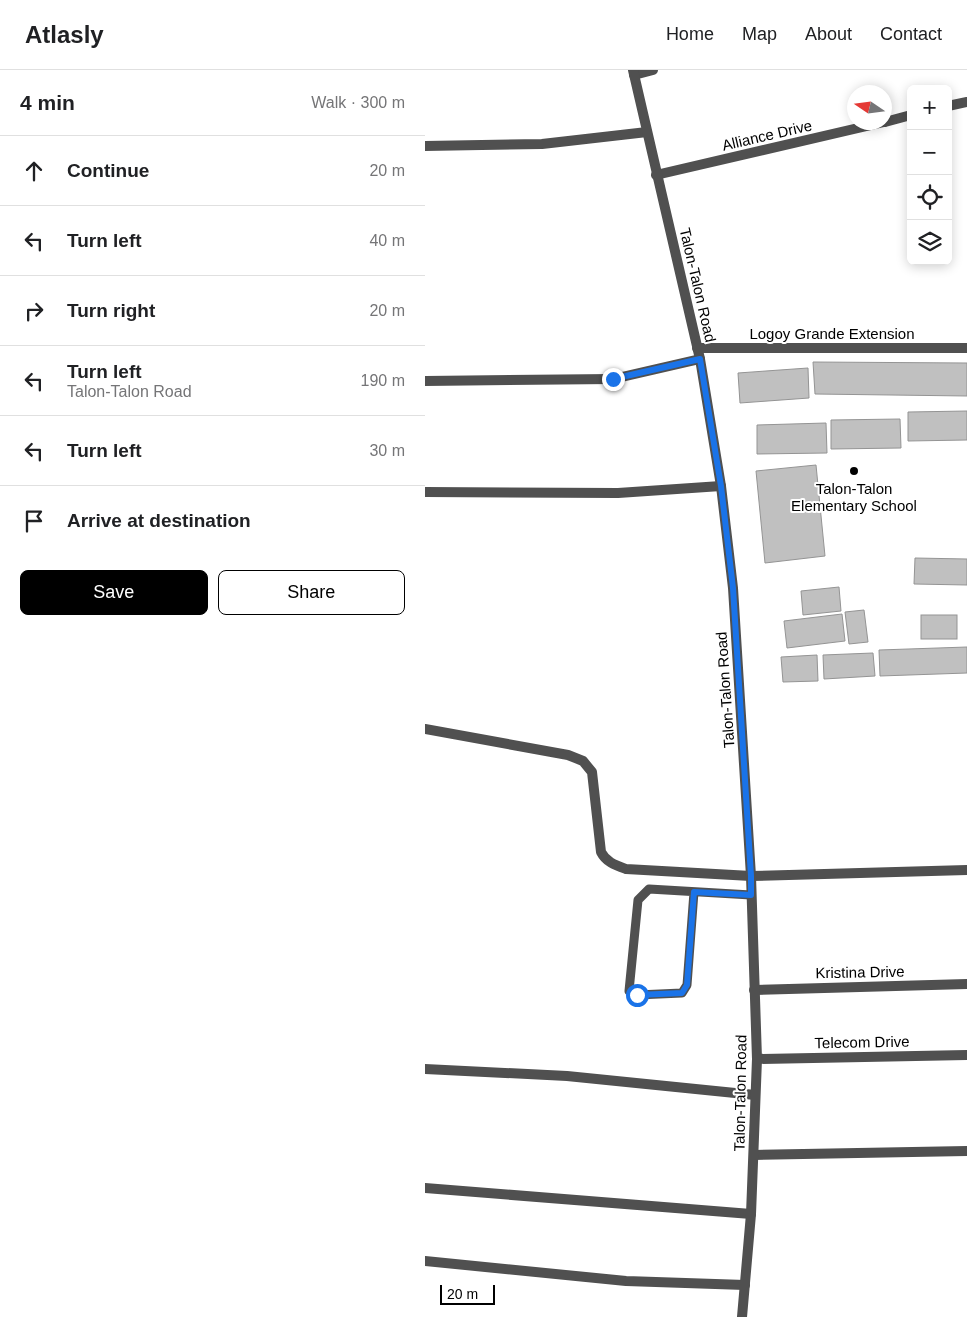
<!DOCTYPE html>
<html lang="en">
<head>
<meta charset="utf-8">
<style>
  :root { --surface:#fff; --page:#f6f6f6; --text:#202124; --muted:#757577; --line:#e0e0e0; --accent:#000 }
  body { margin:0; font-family:Helvetica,sans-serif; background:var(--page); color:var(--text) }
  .controls { position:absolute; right:15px; top:15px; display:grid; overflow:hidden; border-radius:8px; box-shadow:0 2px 12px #0003 }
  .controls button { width:45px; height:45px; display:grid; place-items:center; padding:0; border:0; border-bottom:1px solid var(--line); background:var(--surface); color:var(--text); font:25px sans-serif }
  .compass { position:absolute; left:422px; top:15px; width:45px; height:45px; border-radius:50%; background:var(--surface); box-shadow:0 2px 12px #0003; rotate:283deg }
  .scale { position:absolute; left:15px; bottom:12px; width:55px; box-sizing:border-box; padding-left:5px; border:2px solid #000; border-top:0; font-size:14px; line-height:18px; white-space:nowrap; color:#000; -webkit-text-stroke:4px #fff; paint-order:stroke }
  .stop { position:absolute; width:15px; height:15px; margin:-11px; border:4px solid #1a73e8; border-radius:50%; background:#fff }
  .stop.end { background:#1a73e8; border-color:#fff; box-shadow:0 1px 5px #0008 }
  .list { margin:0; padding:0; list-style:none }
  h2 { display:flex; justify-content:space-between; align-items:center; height:65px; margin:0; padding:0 20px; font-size:21px }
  h2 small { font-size:16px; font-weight:400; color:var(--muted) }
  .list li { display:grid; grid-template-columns:32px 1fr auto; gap:15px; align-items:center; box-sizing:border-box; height:70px; padding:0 20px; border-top:1px solid var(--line) }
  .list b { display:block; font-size:19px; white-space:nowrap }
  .list p { margin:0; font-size:16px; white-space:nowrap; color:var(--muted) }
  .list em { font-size:16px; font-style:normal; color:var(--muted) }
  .actions { display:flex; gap:10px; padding:15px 20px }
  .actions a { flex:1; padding:11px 0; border:1px solid var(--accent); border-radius:8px; text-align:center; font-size:18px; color:var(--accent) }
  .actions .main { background:var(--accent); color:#fff }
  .icon { flex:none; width:28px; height:28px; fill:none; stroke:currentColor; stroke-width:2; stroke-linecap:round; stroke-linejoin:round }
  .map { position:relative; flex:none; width:542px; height:1247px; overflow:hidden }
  header { display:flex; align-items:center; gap:30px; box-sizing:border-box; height:70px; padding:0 25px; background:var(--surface); border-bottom:1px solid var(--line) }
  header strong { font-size:24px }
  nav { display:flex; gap:28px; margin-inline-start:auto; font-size:18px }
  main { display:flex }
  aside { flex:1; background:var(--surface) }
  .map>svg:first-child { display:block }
  .building { fill:#c0c0c0; stroke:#949494 }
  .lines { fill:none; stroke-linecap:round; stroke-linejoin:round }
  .service { stroke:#505050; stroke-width:9 }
  .minor { stroke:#505050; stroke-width:10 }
  .tertiary { stroke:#505050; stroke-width:10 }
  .route { stroke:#1a73e8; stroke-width:6 }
  .poi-dot { fill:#000; stroke:#fff; stroke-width:2 }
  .labels { text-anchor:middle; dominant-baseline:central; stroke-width:4; stroke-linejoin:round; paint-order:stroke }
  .street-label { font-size:15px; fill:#000; stroke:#fff }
  .poi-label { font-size:15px; fill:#000; stroke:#fff }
</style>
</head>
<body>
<header>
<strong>Atlasly</strong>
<nav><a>Home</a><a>Map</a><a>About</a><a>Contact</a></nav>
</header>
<main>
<aside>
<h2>4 min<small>Walk · 300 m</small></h2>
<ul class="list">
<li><svg class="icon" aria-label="ahead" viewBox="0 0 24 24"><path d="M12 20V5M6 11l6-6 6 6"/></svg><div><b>Continue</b></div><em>20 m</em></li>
<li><svg class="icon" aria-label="left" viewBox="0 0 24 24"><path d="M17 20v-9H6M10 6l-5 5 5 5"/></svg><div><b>Turn left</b></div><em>40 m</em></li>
<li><svg class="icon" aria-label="right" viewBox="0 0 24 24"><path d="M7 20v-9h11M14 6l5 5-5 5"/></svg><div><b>Turn right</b></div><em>20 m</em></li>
<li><svg class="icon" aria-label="left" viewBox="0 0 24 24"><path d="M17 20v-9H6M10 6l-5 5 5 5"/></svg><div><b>Turn left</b><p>Talon-Talon Road</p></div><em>190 m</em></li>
<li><svg class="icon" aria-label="left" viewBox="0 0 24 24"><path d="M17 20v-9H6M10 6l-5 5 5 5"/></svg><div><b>Turn left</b></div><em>30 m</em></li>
<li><svg class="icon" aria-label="arrive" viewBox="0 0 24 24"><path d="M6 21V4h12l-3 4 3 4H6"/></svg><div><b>Arrive at destination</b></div></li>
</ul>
<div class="actions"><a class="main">Save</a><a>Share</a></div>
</aside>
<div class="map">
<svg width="542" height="1247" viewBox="0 0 542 1247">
  <rect width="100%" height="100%" fill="#fff"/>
  <g class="building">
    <path d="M388,292L542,293V326L390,324Z"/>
    <path d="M383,298L384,328L315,333L313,303Z"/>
    <path d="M542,341V370L483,371V342Z"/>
    <path d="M475,349L476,378L406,379V350Z"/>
    <path d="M401,353L402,383L332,384V355Z"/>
    <path d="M391,395L400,486L340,493L331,401Z"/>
    <path d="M490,488L542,489V515L489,514Z"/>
    <path d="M414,517L416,541L378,545L376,521Z"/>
    <path d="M439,540L443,572L424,574L420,542Z"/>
    <path d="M417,544L420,571L362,578L359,551Z"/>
    <rect x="496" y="545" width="36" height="24"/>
    <path d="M542,577V603L455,606L454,580Z"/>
    <path d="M448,583L450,606L399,609L398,585Z"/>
    <path d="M392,585L393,611L358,612L356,587Z"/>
  </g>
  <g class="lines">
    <path class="service" d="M269,822L262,915L257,923L212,925L204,921L213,830L224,819L326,825"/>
    <g class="minor">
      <path d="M209,5L228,0"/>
      <path d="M523,36L542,32"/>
      <path d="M460,52L486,45"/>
      <path d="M0,76L117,74L222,62"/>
      <path d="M231,105L459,52"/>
      <path d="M0,311L188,309L275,289"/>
      <path d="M0,422L193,423L296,416"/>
      <path d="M0,659L143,685L158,691L167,702L176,782C181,792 190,795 201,799L326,806L542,800"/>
      <path d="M329,920L542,914"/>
      <path d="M332,989L542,985"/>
      <path d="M0,999L142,1006L330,1025"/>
      <path d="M329,1085L542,1081"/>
      <path d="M0,1118L326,1144"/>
      <path d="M0,1191L201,1211L320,1215"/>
    </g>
    <g class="tertiary">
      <path d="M208,0L275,289L296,416L308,518L326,806L332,989L326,1144L317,1247"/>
      <path d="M272,278H542"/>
    </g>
  </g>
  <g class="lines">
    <path class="route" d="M188,309L275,289L296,416L308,518L326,806V825L269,822L262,915L257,923L212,925"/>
  </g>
  <circle class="poi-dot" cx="429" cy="401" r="5"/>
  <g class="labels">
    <g class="street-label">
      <text transform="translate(342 65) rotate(-13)">Alliance Drive</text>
      <text transform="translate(273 215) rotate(77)">Talon-Talon Road</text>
      <text x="407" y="263">Logoy Grande Extension</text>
      <text transform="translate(300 620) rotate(-94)">Talon-Talon Road</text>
      <text transform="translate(435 902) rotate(-1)">Kristina Drive</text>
      <text transform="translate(437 972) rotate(-1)">Telecom Drive</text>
      <text transform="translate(315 1023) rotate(-89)">Talon-Talon Road</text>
    </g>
    <g class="poi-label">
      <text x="429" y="418">Talon-Talon<tspan x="429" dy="17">Elementary School</tspan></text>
    </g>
  </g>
</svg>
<div class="controls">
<button>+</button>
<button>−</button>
<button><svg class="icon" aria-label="locate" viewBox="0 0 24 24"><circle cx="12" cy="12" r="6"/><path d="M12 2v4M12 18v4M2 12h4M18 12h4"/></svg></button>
<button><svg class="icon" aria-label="layers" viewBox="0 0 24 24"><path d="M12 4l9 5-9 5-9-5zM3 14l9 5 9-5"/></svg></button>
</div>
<svg class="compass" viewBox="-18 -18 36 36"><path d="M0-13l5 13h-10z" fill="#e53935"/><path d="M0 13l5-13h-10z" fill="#757577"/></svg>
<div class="scale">20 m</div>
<div class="stop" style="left:212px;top:925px"></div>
<div class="stop end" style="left:188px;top:309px"></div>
</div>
</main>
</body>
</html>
